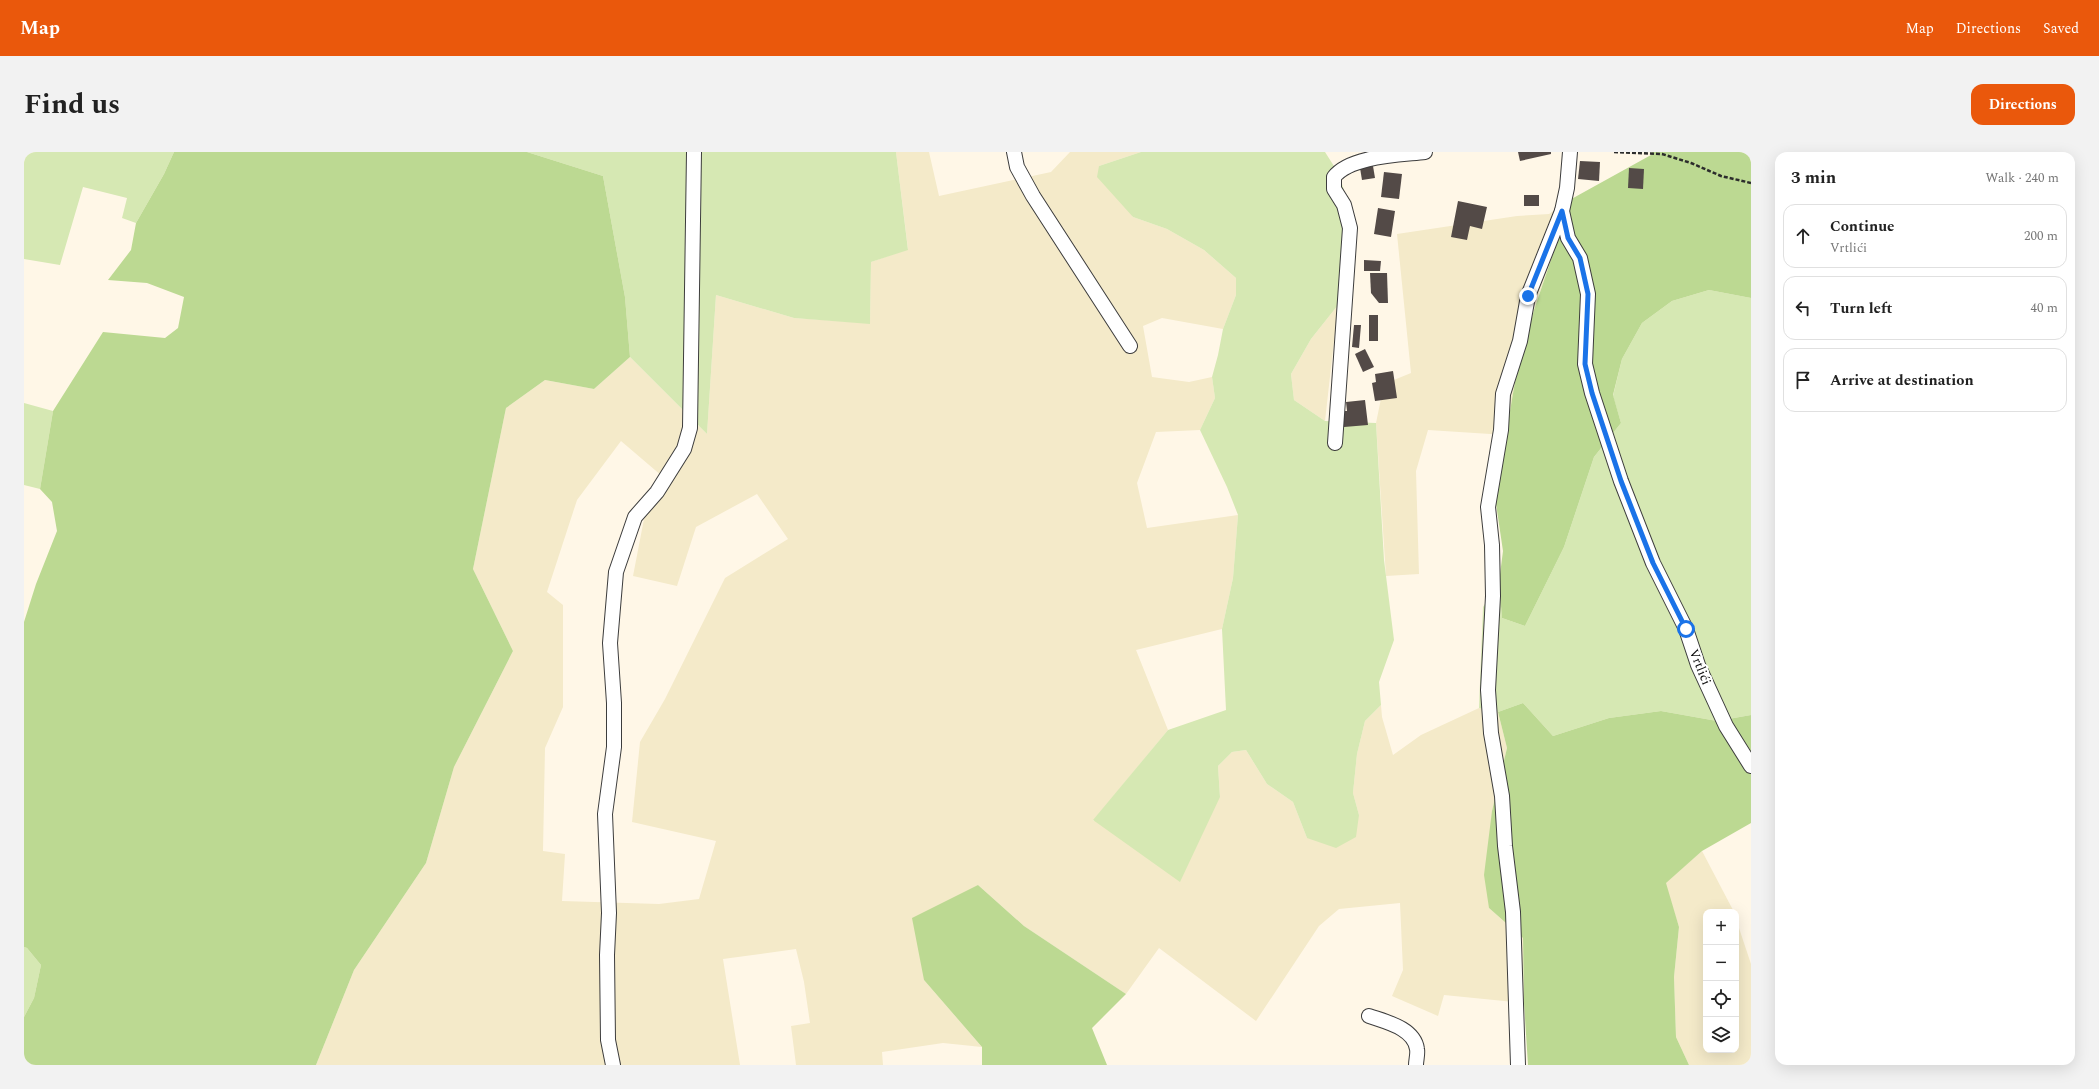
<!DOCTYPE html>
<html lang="en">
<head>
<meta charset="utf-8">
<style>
  :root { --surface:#fff; --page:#f2f2f2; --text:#222; --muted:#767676; --line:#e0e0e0; --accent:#ea580c }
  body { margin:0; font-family:Spectral,serif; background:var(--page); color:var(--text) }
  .controls { position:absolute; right:12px; bottom:12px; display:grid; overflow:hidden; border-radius:8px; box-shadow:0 4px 16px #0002 }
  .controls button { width:36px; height:36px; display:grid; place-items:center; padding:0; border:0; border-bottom:1px solid var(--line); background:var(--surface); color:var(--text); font:20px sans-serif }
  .stop { position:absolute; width:12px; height:12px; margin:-9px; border:3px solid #1a73e8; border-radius:50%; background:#fff }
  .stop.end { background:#1a73e8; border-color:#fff; box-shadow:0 1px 4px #0008 }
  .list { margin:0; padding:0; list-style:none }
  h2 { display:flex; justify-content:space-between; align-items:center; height:52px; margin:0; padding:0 16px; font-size:17px }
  h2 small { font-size:13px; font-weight:400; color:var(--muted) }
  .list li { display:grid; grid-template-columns:26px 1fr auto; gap:12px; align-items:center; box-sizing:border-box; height:64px; margin:0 8px 8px; padding:0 8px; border:1px solid var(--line); border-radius:12px }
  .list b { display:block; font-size:15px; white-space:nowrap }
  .list p { margin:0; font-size:13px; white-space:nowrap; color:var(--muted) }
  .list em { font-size:13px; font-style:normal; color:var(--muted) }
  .icon { flex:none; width:22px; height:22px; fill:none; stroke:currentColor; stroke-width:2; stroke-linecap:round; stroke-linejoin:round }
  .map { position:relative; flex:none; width:1727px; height:913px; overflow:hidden; border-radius:12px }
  header { display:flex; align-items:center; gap:24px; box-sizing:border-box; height:56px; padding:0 20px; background:var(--accent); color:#fff }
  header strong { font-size:19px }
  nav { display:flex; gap:22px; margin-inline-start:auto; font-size:14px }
  .intro { display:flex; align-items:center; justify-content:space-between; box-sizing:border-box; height:96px; padding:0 24px }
  h1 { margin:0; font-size:28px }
  .button { padding:10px 18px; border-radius:12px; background:var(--accent); color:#fff; font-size:14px; font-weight:700 }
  main { display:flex; gap:24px; padding:0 24px }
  aside { flex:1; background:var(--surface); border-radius:12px; box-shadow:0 4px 16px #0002 }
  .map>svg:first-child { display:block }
  .farmland { fill:#f4eac9; fill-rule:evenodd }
  .green { fill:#d6e8b3 }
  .forest { fill:#bcd992 }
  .building { fill:#534a47 }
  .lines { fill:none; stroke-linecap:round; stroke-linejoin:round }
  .street-casing { stroke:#3d3d3d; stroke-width:16 }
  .path { stroke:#2c2c2c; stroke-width:2.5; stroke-dasharray:4 2; stroke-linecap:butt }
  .street { stroke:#fff; stroke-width:14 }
  .route { stroke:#1a73e8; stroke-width:5 }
  .labels { text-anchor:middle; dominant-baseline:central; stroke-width:4; stroke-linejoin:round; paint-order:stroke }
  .street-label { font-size:13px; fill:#0a0a0a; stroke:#fff }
</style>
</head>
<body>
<header>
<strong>Map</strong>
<nav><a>Map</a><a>Directions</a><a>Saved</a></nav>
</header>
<div class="intro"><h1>Find us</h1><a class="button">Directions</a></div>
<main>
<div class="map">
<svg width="1727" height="913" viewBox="0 0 1727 913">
  <rect width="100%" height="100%" fill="#fff7e7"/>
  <g class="farmland">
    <path d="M872,0H905L915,44L1027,20L1046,0H1117L1075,14L1109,65L1143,77L1180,98L1212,126V143L1199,177L1138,166L1119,174L1128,225L1165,230L1188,225L1191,246L1176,278L1132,280L1113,331L1123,376L1214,363L1209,426L1198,477L1112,498L1144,578L1069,669L1196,645L1194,614L1208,600L1222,598L1243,632L1269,650L1283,686L1335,663L1329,641L1333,602L1341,569L1357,553L1358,565L1369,603L1397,583L1455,556L1474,560L1483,596L1468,659L1465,756L1499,786L1500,851L1420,843L1414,864L1368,844L1379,818L1376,751L1315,757L1295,774L1232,869L1135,796L1102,842L1000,774L954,733L900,828L958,895L919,891L858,900L859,913H772L767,874L786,871L780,830L772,797L699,807L716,913H292L330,818L402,711L430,615L489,499L449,417L482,256L521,228L570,237L606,205L683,282L692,143L770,166L846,171L847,110L884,97ZM597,289L645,330L620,367L609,424L653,434L672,375L733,342L764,387L701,426L641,547L616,590L608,670L692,689L675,747L635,752L538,749L541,702L519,699L521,596L539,555V453L523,440L553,348Z"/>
    <path d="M1542,50L1531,95L1510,158L1491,230L1482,283L1404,278L1392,319L1395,422L1362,424L1352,271L1360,232L1387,221L1373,82L1493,64L1525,62Z"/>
    <path d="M1314,153L1301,269L1270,248L1267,222L1287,187Z"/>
    <path d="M1678,699L1710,760H1682V898H1712V767L1727,812V913H1665L1652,885L1650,825L1655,775L1641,731Z"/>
  </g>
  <g class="green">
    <path d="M0,0H150L140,22L112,71L98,66L103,46L59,35L36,113L0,107Z"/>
    <path d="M503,0H872L884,98L847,110L846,172L770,166L692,143L683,282L606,205L601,145L579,24Z"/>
    <path d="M1117,0H1301L1315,22L1325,55L1314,153L1287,187L1267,222L1270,248L1301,269L1352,271L1360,408L1370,488L1355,530L1357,553L1341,569L1333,602L1329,641L1335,663L1332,685L1312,696L1283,686L1269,650L1243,632L1222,598L1208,600L1194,614L1196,645L1156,730L1069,668L1144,578L1202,558L1198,477L1209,426L1214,363L1203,335L1176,278L1191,246L1188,225L1194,203L1199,177L1212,143V126L1180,98L1143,77L1109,65L1073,25L1075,14Z"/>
    <path d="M1685,138L1727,146V563L1693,569L1637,559L1585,566L1529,584L1499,551L1474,560L1455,556L1459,455L1475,430L1478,466L1501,474L1540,395L1570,305L1597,271L1589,244L1598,207L1618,171L1648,149Z"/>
    <path d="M0,251L29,259L16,337L0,333Z"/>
    <path d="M0,795L3,796L17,813L10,846L0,865Z"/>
  </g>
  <g class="forest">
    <path d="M150,0H503L579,24L601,145L606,205L570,237L521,228L482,256L449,417L489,499L430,615L402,711L330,818L292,913H0V865L10,846L17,813L3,796L0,795V470L12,432L33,379L28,350L16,337L29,259L79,180L141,186L154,176L160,145L123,131L84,128L107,98L112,71L140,22Z"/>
    <path d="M1628,0H1727V146L1685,138L1648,149L1618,171L1598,207L1589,243L1597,271L1570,305L1540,395L1501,474L1478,466L1475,430L1479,399L1471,345L1491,230L1510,158L1531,96L1542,50L1627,3Z"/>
    <path d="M1499,551L1529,584L1585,566L1637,559L1693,569L1727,563V671L1678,699L1642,731L1655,775L1650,825L1652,885L1665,913H1504L1500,851L1499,786L1465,756L1460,723L1468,659L1483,596L1474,560Z"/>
    <path d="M954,733L1000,774L1102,842L1068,876L1083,913H958V895L900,828L888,766Z"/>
  </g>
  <g class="building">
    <path d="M1494,0H1527V2L1496,9Z"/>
    <path d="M1556,9L1576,10L1575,29L1554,27Z"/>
    <path d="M1349,14L1351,26L1338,28L1336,16Z"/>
    <path d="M1605,16L1620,17L1619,37L1604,36Z"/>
    <path d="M1360,20L1378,22L1375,47L1357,45Z"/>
    <rect x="1500" y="43" width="15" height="11"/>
    <path d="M1434,49L1463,55L1458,77L1446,74L1443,88L1427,85Z"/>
    <path d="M1354,56L1371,59L1367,85L1350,82Z"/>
    <path d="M1340,108L1357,109L1356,119H1340Z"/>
    <path d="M1346,121H1363L1364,151H1355L1347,141Z"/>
    <rect x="1345" y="163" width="9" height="26"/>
    <path d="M1330,173H1337L1335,196L1328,195Z"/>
    <path d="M1341,197L1350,215L1339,220L1331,202Z"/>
    <path d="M1369,219L1373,246L1351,249L1348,231L1352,230L1351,222Z"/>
    <path d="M1341,248L1344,273L1320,275L1318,259H1323L1322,250Z"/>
  </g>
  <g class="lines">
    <defs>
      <g id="street">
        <path d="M990,0L993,15L1009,44L1106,194"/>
        <path d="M1546,0L1543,36L1538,59L1544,86L1556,106L1564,142L1561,212L1568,241L1597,329L1629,411L1662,477L1674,513L1702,574L1727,614"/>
        <path d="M1311,291L1326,76L1320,53L1310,37V25C1326,4 1376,3 1401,0"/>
        <path d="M1345,864C1362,870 1390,876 1393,897C1394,902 1392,908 1392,913"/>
        <path d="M589,913L584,888L583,803L585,761L581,662L590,595V551L586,491L592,420L611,365L633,340L660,297L666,276L670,0"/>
        <path d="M1494,913L1489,760L1481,694L1478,644L1467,581L1464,538L1469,444L1468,393L1464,355L1477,278L1479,242L1496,189L1504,144L1538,59"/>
      </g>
    </defs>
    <use href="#street" class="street-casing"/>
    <path class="path" d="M1590,0L1638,2L1667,11L1697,24L1727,31"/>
    <use href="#street" class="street"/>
  </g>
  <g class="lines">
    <path class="route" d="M1504,144L1538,59L1544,86L1556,106L1564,142L1561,212L1568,241L1597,329L1629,411L1662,477"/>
  </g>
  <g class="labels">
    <g class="street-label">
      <text transform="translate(1676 515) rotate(68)">Vrtlići</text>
    </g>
  </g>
</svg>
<div class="controls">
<button>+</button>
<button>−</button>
<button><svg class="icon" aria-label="locate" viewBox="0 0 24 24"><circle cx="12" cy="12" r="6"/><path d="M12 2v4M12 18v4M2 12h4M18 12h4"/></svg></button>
<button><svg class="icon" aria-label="layers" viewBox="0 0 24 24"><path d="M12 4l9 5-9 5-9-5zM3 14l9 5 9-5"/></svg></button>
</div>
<div class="stop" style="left:1662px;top:477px"></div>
<div class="stop end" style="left:1504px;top:144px"></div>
</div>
<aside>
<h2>3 min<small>Walk · 240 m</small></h2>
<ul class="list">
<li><svg class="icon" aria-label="ahead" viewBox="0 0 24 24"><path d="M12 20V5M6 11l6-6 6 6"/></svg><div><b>Continue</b><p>Vrtlići</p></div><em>200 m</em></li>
<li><svg class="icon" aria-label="left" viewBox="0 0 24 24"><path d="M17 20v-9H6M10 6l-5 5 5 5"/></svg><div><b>Turn left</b></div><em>40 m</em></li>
<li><svg class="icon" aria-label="arrive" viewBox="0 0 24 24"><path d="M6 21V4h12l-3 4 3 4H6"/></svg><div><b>Arrive at destination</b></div></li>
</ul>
</aside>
</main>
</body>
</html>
